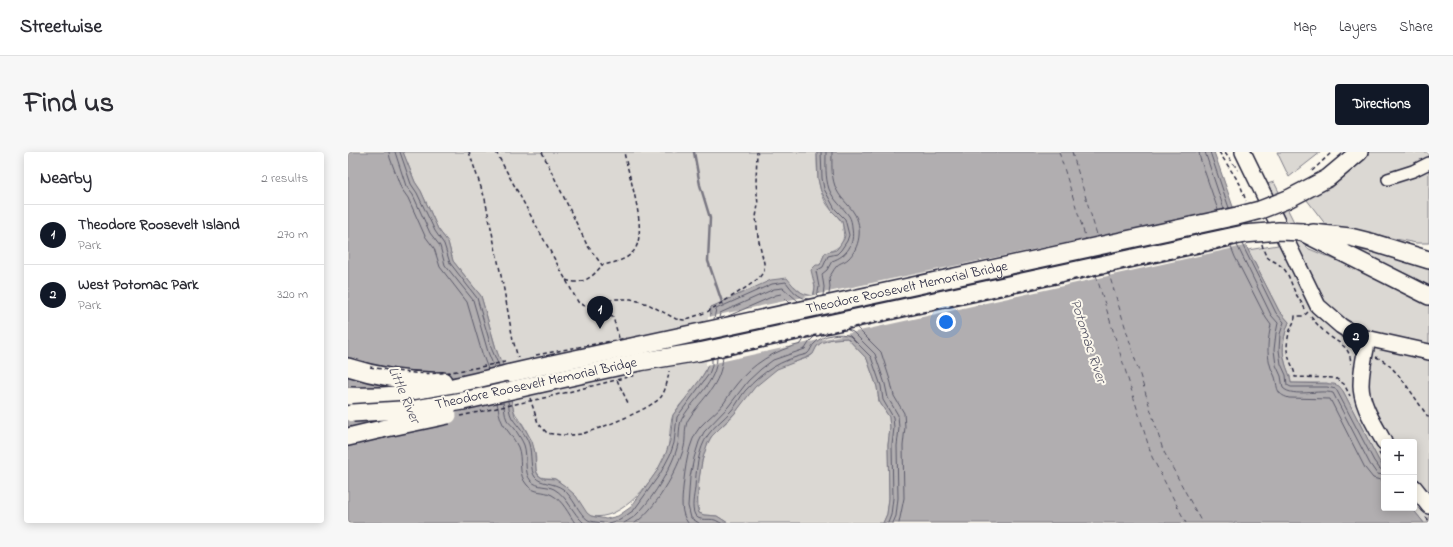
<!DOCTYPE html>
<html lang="en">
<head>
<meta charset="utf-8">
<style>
  :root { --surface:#fff; --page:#f7f7f7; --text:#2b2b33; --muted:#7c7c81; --line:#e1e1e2; --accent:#111827 }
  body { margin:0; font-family:"Indie Flower",sans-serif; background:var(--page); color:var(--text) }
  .controls { position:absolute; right:12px; bottom:12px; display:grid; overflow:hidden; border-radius:4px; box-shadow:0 2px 10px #0003 }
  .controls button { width:36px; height:36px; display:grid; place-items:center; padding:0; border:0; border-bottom:1px solid var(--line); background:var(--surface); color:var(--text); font:20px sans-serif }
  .you { position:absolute; left:598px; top:170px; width:14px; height:14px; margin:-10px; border:3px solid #fff; border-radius:50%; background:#1a73e8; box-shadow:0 0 0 6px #1a73e833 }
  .badge { display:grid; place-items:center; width:26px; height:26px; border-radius:50%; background:var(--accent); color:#fff; font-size:13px; font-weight:700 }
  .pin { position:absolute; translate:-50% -33px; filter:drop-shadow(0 1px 2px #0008) }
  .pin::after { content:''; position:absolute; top:21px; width:14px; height:12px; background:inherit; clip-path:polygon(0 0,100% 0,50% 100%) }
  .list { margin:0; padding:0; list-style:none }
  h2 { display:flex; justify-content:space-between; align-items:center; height:52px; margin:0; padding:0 16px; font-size:17px }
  h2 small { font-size:13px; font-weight:400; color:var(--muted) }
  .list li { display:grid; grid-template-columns:26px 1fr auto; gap:12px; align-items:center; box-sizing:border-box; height:60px; padding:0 16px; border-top:1px solid var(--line) }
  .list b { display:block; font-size:15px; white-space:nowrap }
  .list p { margin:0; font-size:13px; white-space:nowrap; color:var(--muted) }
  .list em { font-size:13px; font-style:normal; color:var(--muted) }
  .map { position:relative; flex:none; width:1081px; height:371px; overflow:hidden; border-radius:4px }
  header { display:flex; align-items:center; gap:24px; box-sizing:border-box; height:56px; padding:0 20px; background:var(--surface); border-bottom:1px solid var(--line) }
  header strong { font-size:19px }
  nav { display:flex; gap:22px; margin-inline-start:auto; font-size:14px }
  .intro { display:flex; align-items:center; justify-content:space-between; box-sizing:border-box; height:96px; padding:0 24px }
  h1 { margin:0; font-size:28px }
  .button { padding:10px 18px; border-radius:4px; background:var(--accent); color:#fff; font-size:14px; font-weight:700 }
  main { display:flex; gap:24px; padding:0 24px }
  aside { flex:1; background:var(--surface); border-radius:4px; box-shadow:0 2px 10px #0003 }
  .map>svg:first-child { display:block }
  .green { fill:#dbd8d3; stroke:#7e7d87 }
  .water { fill:#b1aeb0; stroke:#787681 }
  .pier { fill:#fbf7ec }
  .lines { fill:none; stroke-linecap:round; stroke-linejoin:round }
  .shore { stroke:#5b5a6a; stroke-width:1 }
  .stream { stroke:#787681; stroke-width:2.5 }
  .ferry { stroke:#545364; stroke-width:1; stroke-dasharray:5 4; stroke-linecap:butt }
  .minor-casing { stroke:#22223b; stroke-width:14 }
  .major-casing { stroke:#22223b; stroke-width:18 }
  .highway-casing { stroke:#22223b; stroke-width:20 }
  .path { stroke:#22223b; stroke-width:1.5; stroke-dasharray:4 3; stroke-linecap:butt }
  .minor { stroke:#fbf7ec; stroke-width:11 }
  .major { stroke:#fbf7ec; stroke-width:15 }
  .highway { stroke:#fbf7ec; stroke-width:17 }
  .highway-bridge-casing { stroke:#22223b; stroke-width:20; stroke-linecap:butt }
  .path-bridge { stroke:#22223b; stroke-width:1.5; stroke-dasharray:4 3; stroke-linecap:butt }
  .highway-bridge { stroke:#fbf7ec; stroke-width:17 }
  .labels { text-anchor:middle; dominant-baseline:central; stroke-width:4; stroke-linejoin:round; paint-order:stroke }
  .street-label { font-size:14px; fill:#22223b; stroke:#fbf7ec }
  .water-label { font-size:15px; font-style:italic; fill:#545364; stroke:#fbf7ec }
</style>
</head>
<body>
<header>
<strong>Streetwise</strong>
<nav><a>Map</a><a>Layers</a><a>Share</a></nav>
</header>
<div class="intro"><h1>Find us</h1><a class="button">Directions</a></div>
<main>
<aside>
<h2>Nearby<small>2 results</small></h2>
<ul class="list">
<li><span class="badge">1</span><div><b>Theodore Roosevelt Island</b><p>Park</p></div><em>270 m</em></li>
<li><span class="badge">2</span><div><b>West Potomac Park</b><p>Park</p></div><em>320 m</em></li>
</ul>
</aside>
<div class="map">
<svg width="1081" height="371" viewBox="0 0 1081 371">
  <rect width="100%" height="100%" fill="#fbf7ec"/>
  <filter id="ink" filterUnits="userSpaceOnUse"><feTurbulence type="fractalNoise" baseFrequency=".025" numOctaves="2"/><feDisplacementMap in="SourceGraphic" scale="8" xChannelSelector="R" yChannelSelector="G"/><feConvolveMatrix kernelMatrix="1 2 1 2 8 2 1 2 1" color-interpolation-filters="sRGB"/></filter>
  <g filter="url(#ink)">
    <g class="green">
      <path d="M55,0H469C469,17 469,34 477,49C481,57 488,62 493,69C495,71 495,75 495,77C498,92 490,97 477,101L472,113L465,144L456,143L446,134L363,155L360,213C354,228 342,241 332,253C330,256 327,260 325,263C321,272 323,290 318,302C308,326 274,371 242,364C234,360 232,348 226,342C220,338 213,330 207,327C201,325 194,328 190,322C186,317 189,308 187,301C186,294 178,277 174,271C171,266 168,264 166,259L133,144L105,109L100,90L90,77L73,39L67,30Z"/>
      <path d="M929,0H973L941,25Z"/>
      <path d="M1021,0H1081V91H1068L978,73L959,48Z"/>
      <path d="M926,30L959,96L1061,139L1081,149V371H1076L1064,356H1066V290H1036V317L1030,307L995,239L979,231H943C942,221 939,219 937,210C933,196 936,183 941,170L931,159L900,98L930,93L905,36Z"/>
      <path d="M995,98L1022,99L1081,115V141Z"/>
      <path d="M499,186L519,207L529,235L531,249L541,265L542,276L540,293L541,346L539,362L535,371H380L369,364L356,363L351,361C347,345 353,297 364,284C371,276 381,269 388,260C392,255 395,248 400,243C407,233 417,225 427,218C437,211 450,210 461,205C466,203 466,197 470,193C477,186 490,187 499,186Z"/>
    </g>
    <path class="water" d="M0,0H55L67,30L73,39L90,77L100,90L105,109L133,144L148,197L152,207L154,209L167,264L174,272L184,289L187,301L188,319L190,323L194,326L207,327L217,334L228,344L239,361L243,364L258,367L270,364L283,355L309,319L318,301L322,289L325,263L351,229L357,220L360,213L363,155L423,128L439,126C448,137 451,142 466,144L467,135L463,118L468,113H472L477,101L488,98L490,96L496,87L497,83L494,69L484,59L473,39L470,27L469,0H866L900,98L931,159L941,170C936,183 933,196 937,210C939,219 942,221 943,231L986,232L991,234L995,239L1030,307L1036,317V356H1064L1076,371H535L539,362L541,346L540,293L542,276L541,265L531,249L529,235L519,207L499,186L484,187L473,191L469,194L465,202L460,205L429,217L407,235L387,261L363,285L359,293L354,309L351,327L349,354L351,361L356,363L369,364L380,371H0Z"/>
    <path class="pier" d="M886,56L895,83L900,93L358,213L360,165Z"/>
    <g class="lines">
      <g class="shore">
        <path d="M41,0L42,6L53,36L60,46L77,84L86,96L92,115L119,150L134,201L140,217"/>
        <path d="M47,0L58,34L65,43L82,81L92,94L97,113L125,148L140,200L146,215"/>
        <path d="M52,0L63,32L69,41L87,79L96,92L102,111L129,146L144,198L151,214"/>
        <path d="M851,0L852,6L870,58"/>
        <path d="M857,0L876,57"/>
        <path d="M862,0L881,56"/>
        <path d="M894,92L928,161L936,170L932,182L931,198L933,212L938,223L939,233L943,235H979L988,237L1026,309L1032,317L1036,318"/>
        <path d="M889,93L923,163L930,171L928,181L926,198L928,213L933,224L935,236C945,246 972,237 985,241L1022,312L1029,322L1036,323"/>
        <path d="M883,95L887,105L918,166L923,173C920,187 918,201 923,216C924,219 926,222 927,225C930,235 927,242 941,246L982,247L1017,316L1025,326L1036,329"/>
        <path d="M481,142L482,135L481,125C484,122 485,118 488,115C490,111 497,110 500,107C512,96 515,75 506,61C500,51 491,46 487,34C483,23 484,11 484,0"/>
        <path d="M475,144L476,135L474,122L479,118L484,109C499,104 507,92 504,76C504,72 503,67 501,64C494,54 486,49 481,37C477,25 478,12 478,0"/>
        <path d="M469,145L471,135L468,119L475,115L480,104L489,102L493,98L499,89L501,83L497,67L487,57L476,37L474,26L473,0"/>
        <path d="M378,165L428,143L433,142L442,151"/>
        <path d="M371,166L372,161L426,137L435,136L450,149"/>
        <path d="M366,167L368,157L424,132L438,130C444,138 450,146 460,147"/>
        <path d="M509,176L533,200L543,231L546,244L556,261L557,275L555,294L556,346L551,371"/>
        <path d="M500,178L505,180L527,202L537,232L540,246L550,263L551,276L549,294L550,346L548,364L545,371"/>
        <path d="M160,249C161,254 161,261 164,266C170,275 178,282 181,292C184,301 182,319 187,325C192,332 205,330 215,337C225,345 231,362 240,368C244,370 250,370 255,371"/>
        <path d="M155,250C157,256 156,262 159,268C161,271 165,274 167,277C170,282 174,288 176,293C180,304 175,320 183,329C190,336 198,333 206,337C220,345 224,361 236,371"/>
        <path d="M149,251C151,258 151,265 155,272C160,280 166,286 170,295C175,307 169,322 179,333C187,342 195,338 204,343C215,349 220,361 227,371"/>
        <path d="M260,371L272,368L286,358L312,322L322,303L326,291L329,265L361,222L364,214V207"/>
        <path d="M276,371C281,368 287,365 291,360C305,346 326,312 330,292C332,284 330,272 335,265C347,245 368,231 369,206"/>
        <path d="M287,371C307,358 330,318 336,295C338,286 336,275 340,268C355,244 373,235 375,204"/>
        <path d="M340,371C332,361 334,348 335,336C337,318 340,289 352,275C360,266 369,260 376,251C380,245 383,239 388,233C404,212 427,198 453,192L456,187"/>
        <path d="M351,371L343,366L340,354L342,325L346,306L351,290L356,280L380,255L400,229L413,217L425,208L457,197L462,189L466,185"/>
        <path d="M373,371C372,371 368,368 367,368C361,366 351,370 347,363C343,356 346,344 347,336C348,319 350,297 360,283C366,274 376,267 383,259C389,253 392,245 397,239C415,219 433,208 459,202C463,199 463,194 467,191C474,183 493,180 502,184L523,205L533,234L535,248L545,265L546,276L544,293L545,346L543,363L540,371"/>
      </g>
      <path class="stream" d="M346,0L352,33L362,66L360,109L375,153"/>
      <g class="ferry">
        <path d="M711,0L738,87"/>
        <path d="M724,0L750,86"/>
        <path d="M760,119L815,298L854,371"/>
        <path d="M748,123L804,305L838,371"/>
      </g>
      <defs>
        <path id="minor" d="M1040,27L1065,19L1081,11"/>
        <g id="major">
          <path d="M895,0L970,154L993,174L1009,184L1081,200"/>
          <path d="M1020,187C1017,202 1013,217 1013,233C1013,253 1027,273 1036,290"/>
          <path d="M1066,335L1081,354"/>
        </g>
        <g id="highway">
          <path d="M940,47L980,26L1011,0"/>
          <path d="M954,80L1081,144"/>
          <path d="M965,81L1002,85L1026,91L1081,108"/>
          <path d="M351,200L896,82"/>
          <path d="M0,215C31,225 63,230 95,229"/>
          <path d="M185,216L288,194"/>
          <path d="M191,232L291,210"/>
          <path d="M0,244C29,245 60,243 88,238C113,234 138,227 163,221"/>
          <path d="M0,285L34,277"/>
        </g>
      </defs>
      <use href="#minor" class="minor-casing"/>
      <use href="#major" class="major-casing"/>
      <use href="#highway" class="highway-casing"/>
      <g class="path">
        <path d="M121,0L137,47L156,138L165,188L170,206"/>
        <path d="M148,0L230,150L237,154L267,147H283L300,152L328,167L336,168L359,160L399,135L411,126L416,119V111L410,85L408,65L410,53L408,30L409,0"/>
        <path d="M194,0L239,93L254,113C265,111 277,109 285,100C302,81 280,23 276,0"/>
        <path d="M871,0L892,32L898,49"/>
        <path d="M877,0L890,18"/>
        <path d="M964,19L984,0"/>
        <path d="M914,92C918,111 923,105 934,115C941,121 943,132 947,140C950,146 954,151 957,157"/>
        <path d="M218,128C234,134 245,125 254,113"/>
        <path d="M960,160L956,164H947C947,169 945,171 943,176C940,182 939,191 939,198C940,208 947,217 947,225L987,226L996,232L1002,244"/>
        <path d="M255,162L265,165L271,186"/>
        <path d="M963,165C968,171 974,178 980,183C993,193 1002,194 1003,212"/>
        <path d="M1028,205C1049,213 1068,249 1081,266"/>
        <path d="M269,228L280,251"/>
        <path d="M182,246L190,271L199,281C210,283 222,284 233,282C249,278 303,257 313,245C318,238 320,227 321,219"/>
        <path d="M1031,301L1036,309"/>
        <path d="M1078,365L1081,369"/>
      </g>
      <use href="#minor" class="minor"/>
      <use href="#major" class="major"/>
      <use href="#highway" class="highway"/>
      <defs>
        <g id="highway-bridge">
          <path d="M896,82L931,79L954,80"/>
          <path id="s1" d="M288,194L889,64L912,58L940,47"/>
          <path d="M291,210L351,200"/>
          <path d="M163,221L185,216"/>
          <path d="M5,261L68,257L115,249L191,232"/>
          <path d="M34,277L100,263"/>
        </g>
      </defs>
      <use href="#highway-bridge" class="highway-bridge-casing"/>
      <g class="path-bridge">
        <path d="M188,203L279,186"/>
        <path d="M362,206L890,92"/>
        <path d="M22,215C45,219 69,223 93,221C114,219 136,214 157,210"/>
        <path d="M112,264L200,245L288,223"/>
      </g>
      <use href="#highway-bridge" class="highway-bridge"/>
    </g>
  </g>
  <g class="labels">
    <g class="street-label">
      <text stroke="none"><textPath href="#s1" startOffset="277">Theodore Roosevelt Memorial Bridge</textPath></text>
      <text transform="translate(188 232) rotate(-12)">Theodore Roosevelt Memorial Bridge</text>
    </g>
    <g class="water-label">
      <text transform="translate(740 189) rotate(72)">Potomac River</text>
      <text transform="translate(56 243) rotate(67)">Little River</text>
    </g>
  </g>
</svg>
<div class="controls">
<button>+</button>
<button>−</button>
</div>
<div class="you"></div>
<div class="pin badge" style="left:252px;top:177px">1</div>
<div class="pin badge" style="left:1008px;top:204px">2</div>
</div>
</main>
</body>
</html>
